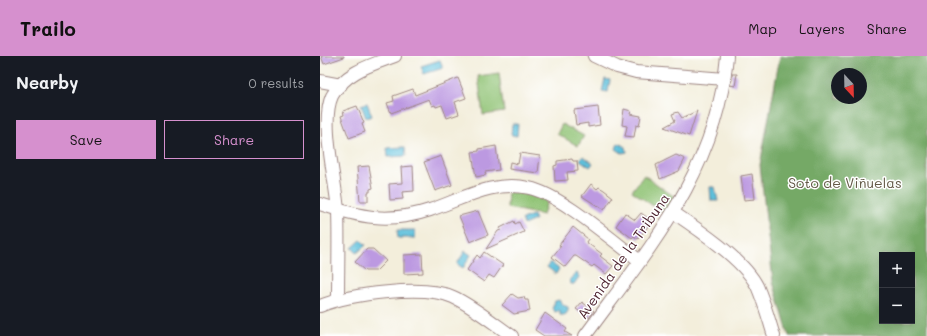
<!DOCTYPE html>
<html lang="en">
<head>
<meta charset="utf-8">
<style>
  :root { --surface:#171b24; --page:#242831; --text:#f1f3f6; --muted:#9ea1a6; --line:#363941; --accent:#d690ce }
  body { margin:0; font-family:Mali,sans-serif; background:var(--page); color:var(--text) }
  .controls { position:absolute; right:12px; bottom:12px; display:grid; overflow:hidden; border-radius:0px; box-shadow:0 4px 16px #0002 }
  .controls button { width:36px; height:36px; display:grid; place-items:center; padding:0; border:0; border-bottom:1px solid var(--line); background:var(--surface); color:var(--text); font:20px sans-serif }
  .compass { position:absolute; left:511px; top:12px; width:36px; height:36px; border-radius:50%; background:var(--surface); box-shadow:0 4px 16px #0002; rotate:158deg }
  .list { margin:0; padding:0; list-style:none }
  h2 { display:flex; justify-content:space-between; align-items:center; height:52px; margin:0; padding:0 16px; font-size:17px }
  h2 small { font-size:13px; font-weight:400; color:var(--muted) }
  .actions { display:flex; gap:8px; padding:12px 16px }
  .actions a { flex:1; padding:9px 0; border:1px solid var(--accent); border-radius:0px; text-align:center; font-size:14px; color:var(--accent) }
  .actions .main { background:var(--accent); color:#111 }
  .map { position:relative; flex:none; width:607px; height:280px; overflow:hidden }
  header { display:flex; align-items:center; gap:24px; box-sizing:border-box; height:56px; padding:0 20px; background:var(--accent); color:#111 }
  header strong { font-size:19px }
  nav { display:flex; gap:22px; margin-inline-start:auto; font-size:14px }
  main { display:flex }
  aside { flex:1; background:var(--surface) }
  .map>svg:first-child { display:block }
  .green { fill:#90c374; stroke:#6d7150 }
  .forest { fill:#74a966; stroke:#5f6448; fill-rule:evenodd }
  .water { fill:#5dc0db; stroke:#547083 }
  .building { fill:#bc99e1 }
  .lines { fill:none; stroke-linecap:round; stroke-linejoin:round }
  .minor-casing { stroke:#9e8683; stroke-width:14 }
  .minor { stroke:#fff; stroke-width:12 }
  .labels { text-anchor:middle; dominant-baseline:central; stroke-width:3; stroke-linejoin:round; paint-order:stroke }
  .park-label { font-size:14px; fill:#625845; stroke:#fff }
  .street-label { font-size:14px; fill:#4a1f2b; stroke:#fff }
</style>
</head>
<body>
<header>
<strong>Trailo</strong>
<nav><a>Map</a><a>Layers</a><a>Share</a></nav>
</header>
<main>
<aside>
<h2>Nearby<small>0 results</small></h2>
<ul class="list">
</ul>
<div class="actions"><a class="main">Save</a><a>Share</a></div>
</aside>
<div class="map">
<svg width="607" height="280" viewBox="0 0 607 280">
  <rect width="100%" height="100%" fill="#fff"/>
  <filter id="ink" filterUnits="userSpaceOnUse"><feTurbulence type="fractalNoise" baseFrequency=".025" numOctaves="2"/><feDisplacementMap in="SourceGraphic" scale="8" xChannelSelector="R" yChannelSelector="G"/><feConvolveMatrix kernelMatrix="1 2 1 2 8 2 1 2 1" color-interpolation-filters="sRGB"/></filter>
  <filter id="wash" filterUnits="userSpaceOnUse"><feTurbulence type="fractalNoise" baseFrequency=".012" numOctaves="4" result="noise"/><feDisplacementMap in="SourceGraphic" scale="16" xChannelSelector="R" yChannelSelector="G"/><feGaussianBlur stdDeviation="0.9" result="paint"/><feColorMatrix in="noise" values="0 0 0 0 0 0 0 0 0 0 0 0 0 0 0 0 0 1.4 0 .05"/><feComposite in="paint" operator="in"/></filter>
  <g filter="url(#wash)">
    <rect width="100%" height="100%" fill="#f3eedb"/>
    <g class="green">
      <path d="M179,17L184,56L163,59L158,20Z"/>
      <path d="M242,68L264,80L258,90L237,78Z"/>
      <path d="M324,119L356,142L346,159L312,135Z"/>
      <path d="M188,136L206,137L227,145L223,159L187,152Z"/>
    </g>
    <path class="forest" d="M460,0H607V280H469L453,226L440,109ZM517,18H541V42H517ZM562,199H592V265H562Z"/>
    <g class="water">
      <path d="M120,4L123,12L104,18L101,10Z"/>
      <path d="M285,23L290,24L288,36L282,35Z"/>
      <path d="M47,47L52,60L46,62L41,49Z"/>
      <path d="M192,68H198L197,80L191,79Z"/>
      <path d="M298,87L306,91L307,96L302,97L296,93Z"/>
      <path d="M85,91L86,100L68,101L67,92Z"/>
      <path d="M263,100L273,107L270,111L260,104Z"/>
      <path d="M390,131H395L398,145H391Z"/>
      <path d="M213,159L215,164L204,169L202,163Z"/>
      <path d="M77,174H95V182H78Z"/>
      <path d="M41,184L46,189L37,197L32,192Z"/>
      <path d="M145,195L151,199L143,212L137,208Z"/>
      <path d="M230,206L239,213L236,218L227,211Z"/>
      <path d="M257,217L259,221L254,228H251L250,223Z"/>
      <path d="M239,244L243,249L248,251V255L245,259H240V254L235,256L232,253L235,245Z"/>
    </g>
    <g id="blocks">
      <g class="building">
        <path d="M1,0H24V1L4,8Z"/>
        <path d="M412,18H417L415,30L410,29L412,24Z"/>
        <path d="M138,22L146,42L135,46L139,58L127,62L122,49L116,51L115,49L112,50L109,43L71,57L67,47L74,45L73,40L93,33L95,39Z"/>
        <path d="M37,50L44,67L42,68L45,76L29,82L21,60L24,59L23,55Z"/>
        <path d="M278,51L280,69L268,71V67L256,69L254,54Z"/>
        <path d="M304,53L311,55L310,58L321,60L319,70L316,69L314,81L305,80L307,70L302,69Z"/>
        <path d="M377,55L369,80L344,71L355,65L352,58L358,56L362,62Z"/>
        <path d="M176,90L179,114L165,116L166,119L156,121L152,96L159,95V93Z"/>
        <path d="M200,97L220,100L218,117L189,113L190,106L198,108Z"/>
        <path d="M356,99L365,103L359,115L340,123L336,109Z"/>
        <path d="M121,100L132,129L115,135L104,106Z"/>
        <path d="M252,103L253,105H257L258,115L247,116L248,124L235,125L234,110L237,109V105Z"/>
        <path d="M49,110L53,132L50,133V136H48V145H40L37,111Z"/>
        <path d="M93,110L94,135L82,136L83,143L70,144L69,128L82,127L81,111Z"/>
        <path d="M432,118L435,143L424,144L421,120Z"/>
        <path d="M271,128L277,133L279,131L284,134L293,141L284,154L262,140Z"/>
        <path d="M158,155L168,179L150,186L139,160Z"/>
        <path d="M305,157L315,164L321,157L332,165L318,183L314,180L312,182L296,170Z"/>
        <path d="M194,165L195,168L199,166L204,176L166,193L178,175L181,174L180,172Z"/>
        <path d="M253,171L268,183L266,186L282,198L280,200L293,210L286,218L274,209L272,211L256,200H254L245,211L232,201L241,190L239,189Z"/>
        <path d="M47,193H53L66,205L56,215H45L35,206Z"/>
        <path d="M164,196L183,209L174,222L169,219L164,226L147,214L157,199L160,202Z"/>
        <path d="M102,198L103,217L84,218V199Z"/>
        <path d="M192,238L198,242L204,241L205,244H208L210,255L194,258L182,249Z"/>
        <path d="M262,246L274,255L269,262L256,253Z"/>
        <path d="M225,257L247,273L245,276L252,280H224L215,274Z"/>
      </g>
    </g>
  </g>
  <g filter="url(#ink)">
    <use href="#blocks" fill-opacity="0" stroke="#9e8683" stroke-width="1"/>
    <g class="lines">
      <defs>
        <g id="minor">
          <path d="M274,0L297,11L316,16L405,23"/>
          <path d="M0,25L21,29"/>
          <path d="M0,148C40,161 68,168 110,154C143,143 172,124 209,132C240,138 293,185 320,205"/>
          <path d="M354,157C378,173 424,204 437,230C444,246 449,264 454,280"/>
          <path d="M18,243C18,214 19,184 18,155C16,125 0,66 12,40C25,16 51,9 75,0"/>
          <path d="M0,250C30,238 104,228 133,241C151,249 176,269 192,280"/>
          <path d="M265,280C330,191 397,115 407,0"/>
        </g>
      </defs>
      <use href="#minor" class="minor-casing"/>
      <use href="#minor" class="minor"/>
    </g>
  </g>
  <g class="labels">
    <g class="park-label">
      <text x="525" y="126">Soto de Viñuelas</text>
    </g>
    <g class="street-label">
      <text transform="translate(303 200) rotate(-55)">Avenida de la Tribuna</text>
    </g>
  </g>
</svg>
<div class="controls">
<button>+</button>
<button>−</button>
</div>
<svg class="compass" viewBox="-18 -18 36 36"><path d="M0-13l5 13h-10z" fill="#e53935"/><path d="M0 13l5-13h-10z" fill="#9ea1a6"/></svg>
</div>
</main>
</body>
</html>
